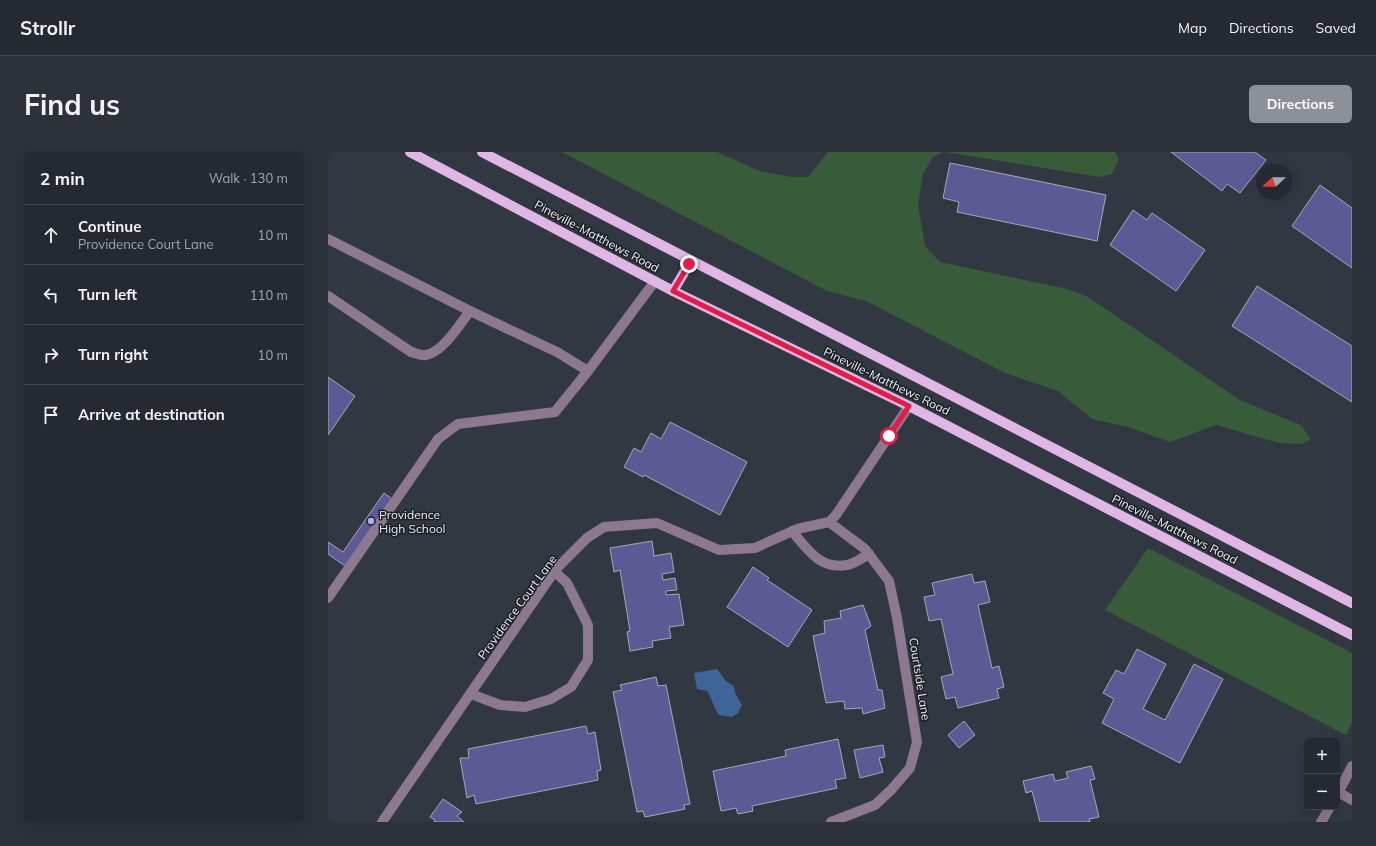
<!DOCTYPE html>
<html lang="en">
<head>
<meta charset="utf-8">
<style>
  :root { --surface:#252a32; --page:#2d323a; --text:#f1f3f6; --muted:#a3a7ac; --line:#42464d; --accent:#8c9099 }
  body { margin:0; font-family:Mulish,sans-serif; background:var(--page); color:var(--text) }
  .controls { position:absolute; right:12px; bottom:12px; display:grid; overflow:hidden; border-radius:6px; box-shadow:0 4px 16px #0002 }
  .controls button { width:36px; height:36px; display:grid; place-items:center; padding:0; border:0; border-bottom:1px solid var(--line); background:var(--surface); color:var(--text); font:20px sans-serif }
  .compass { position:absolute; left:928px; top:12px; width:36px; height:36px; border-radius:50%; background:var(--surface); box-shadow:0 4px 16px #0002; rotate:249deg }
  .stop { position:absolute; width:12px; height:12px; margin:-9px; border:3px solid #e11d48; border-radius:50%; background:#fff }
  .stop.end { background:#e11d48; border-color:#fff; box-shadow:0 1px 4px #0008 }
  .list { margin:0; padding:0; list-style:none }
  h2 { display:flex; justify-content:space-between; align-items:center; height:52px; margin:0; padding:0 16px; font-size:17px }
  h2 small { font-size:13px; font-weight:400; color:var(--muted) }
  .list li { display:grid; grid-template-columns:26px 1fr auto; gap:12px; align-items:center; box-sizing:border-box; height:60px; padding:0 16px; border-top:1px solid var(--line) }
  .list b { display:block; font-size:15px; white-space:nowrap }
  .list p { margin:0; font-size:13px; white-space:nowrap; color:var(--muted) }
  .list em { font-size:13px; font-style:normal; color:var(--muted) }
  .icon { flex:none; width:22px; height:22px; fill:none; stroke:currentColor; stroke-width:2; stroke-linecap:round; stroke-linejoin:round }
  .map { position:relative; flex:none; width:1024px; height:670px; overflow:hidden; border-radius:6px }
  header { display:flex; align-items:center; gap:24px; box-sizing:border-box; height:56px; padding:0 20px; background:var(--surface); border-bottom:1px solid var(--line) }
  header strong { font-size:19px }
  nav { display:flex; gap:22px; margin-inline-start:auto; font-size:14px }
  .intro { display:flex; align-items:center; justify-content:space-between; box-sizing:border-box; height:96px; padding:0 24px }
  h1 { margin:0; font-size:28px }
  .button { padding:10px 18px; border-radius:6px; background:var(--accent); color:#fff; font-size:14px; font-weight:700 }
  main { display:flex; gap:24px; padding:0 24px }
  aside { flex:1; background:var(--surface); border-radius:6px; box-shadow:0 4px 16px #0002 }
  .map>svg:first-child { display:block }
  .green { fill:#385b39 }
  .water { fill:#3d6598 }
  .building { fill:#5d5995; stroke:#a7a8b6 }
  .lines { fill:none; stroke-linecap:round; stroke-linejoin:round }
  .minor { stroke:#8c788f; stroke-width:10 }
  .major { stroke:#e0b6e5; stroke-width:10 }
  .route { stroke:#e11d48; stroke-width:5 }
  .poi-dot { fill:#afaefa; stroke:#1c1f24; stroke-width:1.5 }
  .labels { text-anchor:middle; dominant-baseline:central; stroke-width:3; stroke-linejoin:round; paint-order:stroke }
  .street-label { font-size:12px; fill:#eaeff5; stroke:#1c1f24 }
  .poi-label { font-size:12px; fill:#eaeff5; stroke:#1c1f24; text-anchor:start }
</style>
</head>
<body>
<header>
<strong>Strollr</strong>
<nav><a>Map</a><a>Directions</a><a>Saved</a></nav>
</header>
<div class="intro"><h1>Find us</h1><a class="button">Directions</a></div>
<main>
<aside>
<h2>2 min<small>Walk · 130 m</small></h2>
<ul class="list">
<li><svg class="icon" aria-label="ahead" viewBox="0 0 24 24"><path d="M12 20V5M6 11l6-6 6 6"/></svg><div><b>Continue</b><p>Providence Court Lane</p></div><em>10 m</em></li>
<li><svg class="icon" aria-label="left" viewBox="0 0 24 24"><path d="M17 20v-9H6M10 6l-5 5 5 5"/></svg><div><b>Turn left</b></div><em>110 m</em></li>
<li><svg class="icon" aria-label="right" viewBox="0 0 24 24"><path d="M7 20v-9h11M14 6l5 5-5 5"/></svg><div><b>Turn right</b></div><em>10 m</em></li>
<li><svg class="icon" aria-label="arrive" viewBox="0 0 24 24"><path d="M6 21V4h12l-3 4 3 4H6"/></svg><div><b>Arrive at destination</b></div></li>
</ul>
</aside>
<div class="map">
<svg width="1024" height="670" viewBox="0 0 1024 670">
  <rect width="100%" height="100%" fill="#313842"/>
  <g class="green">
    <path d="M234,0H389L432,19L463,25H480L500,0H615L605,5L595,22L590,53L597,94L612,110L739,137L760,145L912,248L973,273L983,287L974,292L951,291L888,273L842,290L800,275L764,267L730,239L677,221L538,149L499,139Z"/>
    <path d="M617,0H787L791,7L784,22L772,25Z"/>
    <path d="M820,396L1024,501V571L1018,583L777,458Z"/>
  </g>
  <path class="water" d="M389,517L398,529L406,534L407,541L414,553L410,561L404,565L391,563C385,555 384,546 379,539L369,537L366,521Z"/>
  <g class="building">
    <path d="M843,0H927L938,8L912,41L899,32L894,39Z"/>
    <path d="M622,11L778,43L769,89L629,60L631,50L615,46Z"/>
    <path d="M992,33L1024,56V116L964,74Z"/>
    <path d="M805,58L819,68L824,61L877,98L848,139L782,93Z"/>
    <path d="M929,134L1024,194V250L904,174Z"/>
    <path d="M0,225L27,244L0,283Z"/>
    <path d="M342,270L419,310L392,363L316,323L315,325L296,315L306,296L313,300L323,281L333,287Z"/>
    <path d="M56,341L64,347L17,414L0,402V390L15,400Z"/>
    <path d="M324,389L326,404L343,401L346,420L334,422L335,428L347,426L349,438L338,439V443L351,442L356,473L341,475L343,486L324,489L325,495L302,499L299,480L302,479L292,418L286,420L282,396Z"/>
    <path d="M425,415L441,426L439,428L484,458L460,495L399,455Z"/>
    <path d="M644,422L646,431L657,429L662,450L650,453L664,516L671,514L676,535L669,537L671,546L630,556L627,545L618,547L613,525L625,522L613,467L601,469L596,445L607,443L604,431Z"/>
    <path d="M535,453L543,474L537,478L550,538H554L557,556L535,562L534,556L517,557L516,549L498,551L485,484L497,481L496,469L513,466L512,459Z"/>
    <path d="M809,497L838,512L815,557L837,568L866,512L895,527L852,611L774,571L786,547L775,541L788,518L796,522Z"/>
    <path d="M328,525L330,534L338,533L362,652L356,653L357,657L317,665L315,659L309,660L285,540L294,538L292,533Z"/>
    <path d="M636,569L647,583L631,596L620,583Z"/>
    <path d="M258,574L260,582L267,580L273,618L269,619L270,628L148,652L146,643L139,646L132,606H141L140,597Z"/>
    <path d="M510,587L518,626L507,628L509,636L424,654L425,659L410,662L408,656L393,659L385,619L458,604L457,598Z"/>
    <path d="M555,593L557,605L551,606L555,620L532,626L526,598Z"/>
    <path d="M763,614L767,627L762,628L771,665L761,667L762,670H712L704,639L698,641L695,629L725,622L727,629L740,626L738,620Z"/>
    <path d="M115,647L134,660L129,664L136,670H106L107,668L102,665Z"/>
  </g>
  <g class="lines">
    <g class="minor">
      <path d="M0,87L142,159"/>
      <path d="M0,144L83,200C88,201 93,204 98,203C115,200 132,172 142,159L229,200L260,219"/>
      <path d="M501,370L537,397L561,429L569,466L589,590L582,616L563,638L547,653L503,670"/>
      <path d="M464,379C479,397 492,418 519,413C526,412 534,406 541,402"/>
      <path d="M0,446L110,287L130,272L227,260L260,219L327,129"/>
      <path d="M143,542L172,553L197,555L223,547L243,535L260,508V473L239,431L227,420"/>
      <path d="M1010,640L1024,648"/>
      <path d="M1009,643L1024,614"/>
      <path d="M54,670L228,417L259,386L276,375L329,371L391,398L427,396L469,377L501,370L508,363L581,254"/>
      <path d="M993,670L1002,655"/>
    </g>
    <g class="major">
      <path d="M82,0L345,139L581,254L1024,483"/>
      <path d="M154,0L1024,451"/>
      <path d="M345,139L363,109"/>
    </g>
  </g>
  <g class="lines">
    <path class="route" d="M361,112L345,139L581,254L561,284"/>
  </g>
  <circle class="poi-dot" cx="43" cy="369" r="4"/>
  <g class="labels">
    <g class="street-label">
      <text transform="translate(269 84) rotate(28)">Pineville-Matthews Road</text>
      <text transform="translate(559 229) rotate(26)">Pineville-Matthews Road</text>
      <text transform="translate(847 377) rotate(27)">Pineville-Matthews Road</text>
      <text transform="translate(189 455) rotate(-54)">Providence Court Lane</text>
      <text transform="translate(592 527) rotate(81)">Courtside Lane</text>
    </g>
    <g class="poi-label">
      <text x="51" y="362">Providence<tspan x="51" dy="14">High School</tspan></text>
    </g>
  </g>
</svg>
<div class="controls">
<button>+</button>
<button>−</button>
</div>
<svg class="compass" viewBox="-18 -18 36 36"><path d="M0-13l5 13h-10z" fill="#e53935"/><path d="M0 13l5-13h-10z" fill="#a3a7ac"/></svg>
<div class="stop" style="left:561px;top:284px"></div>
<div class="stop end" style="left:361px;top:112px"></div>
</div>
</main>
</body>
</html>
